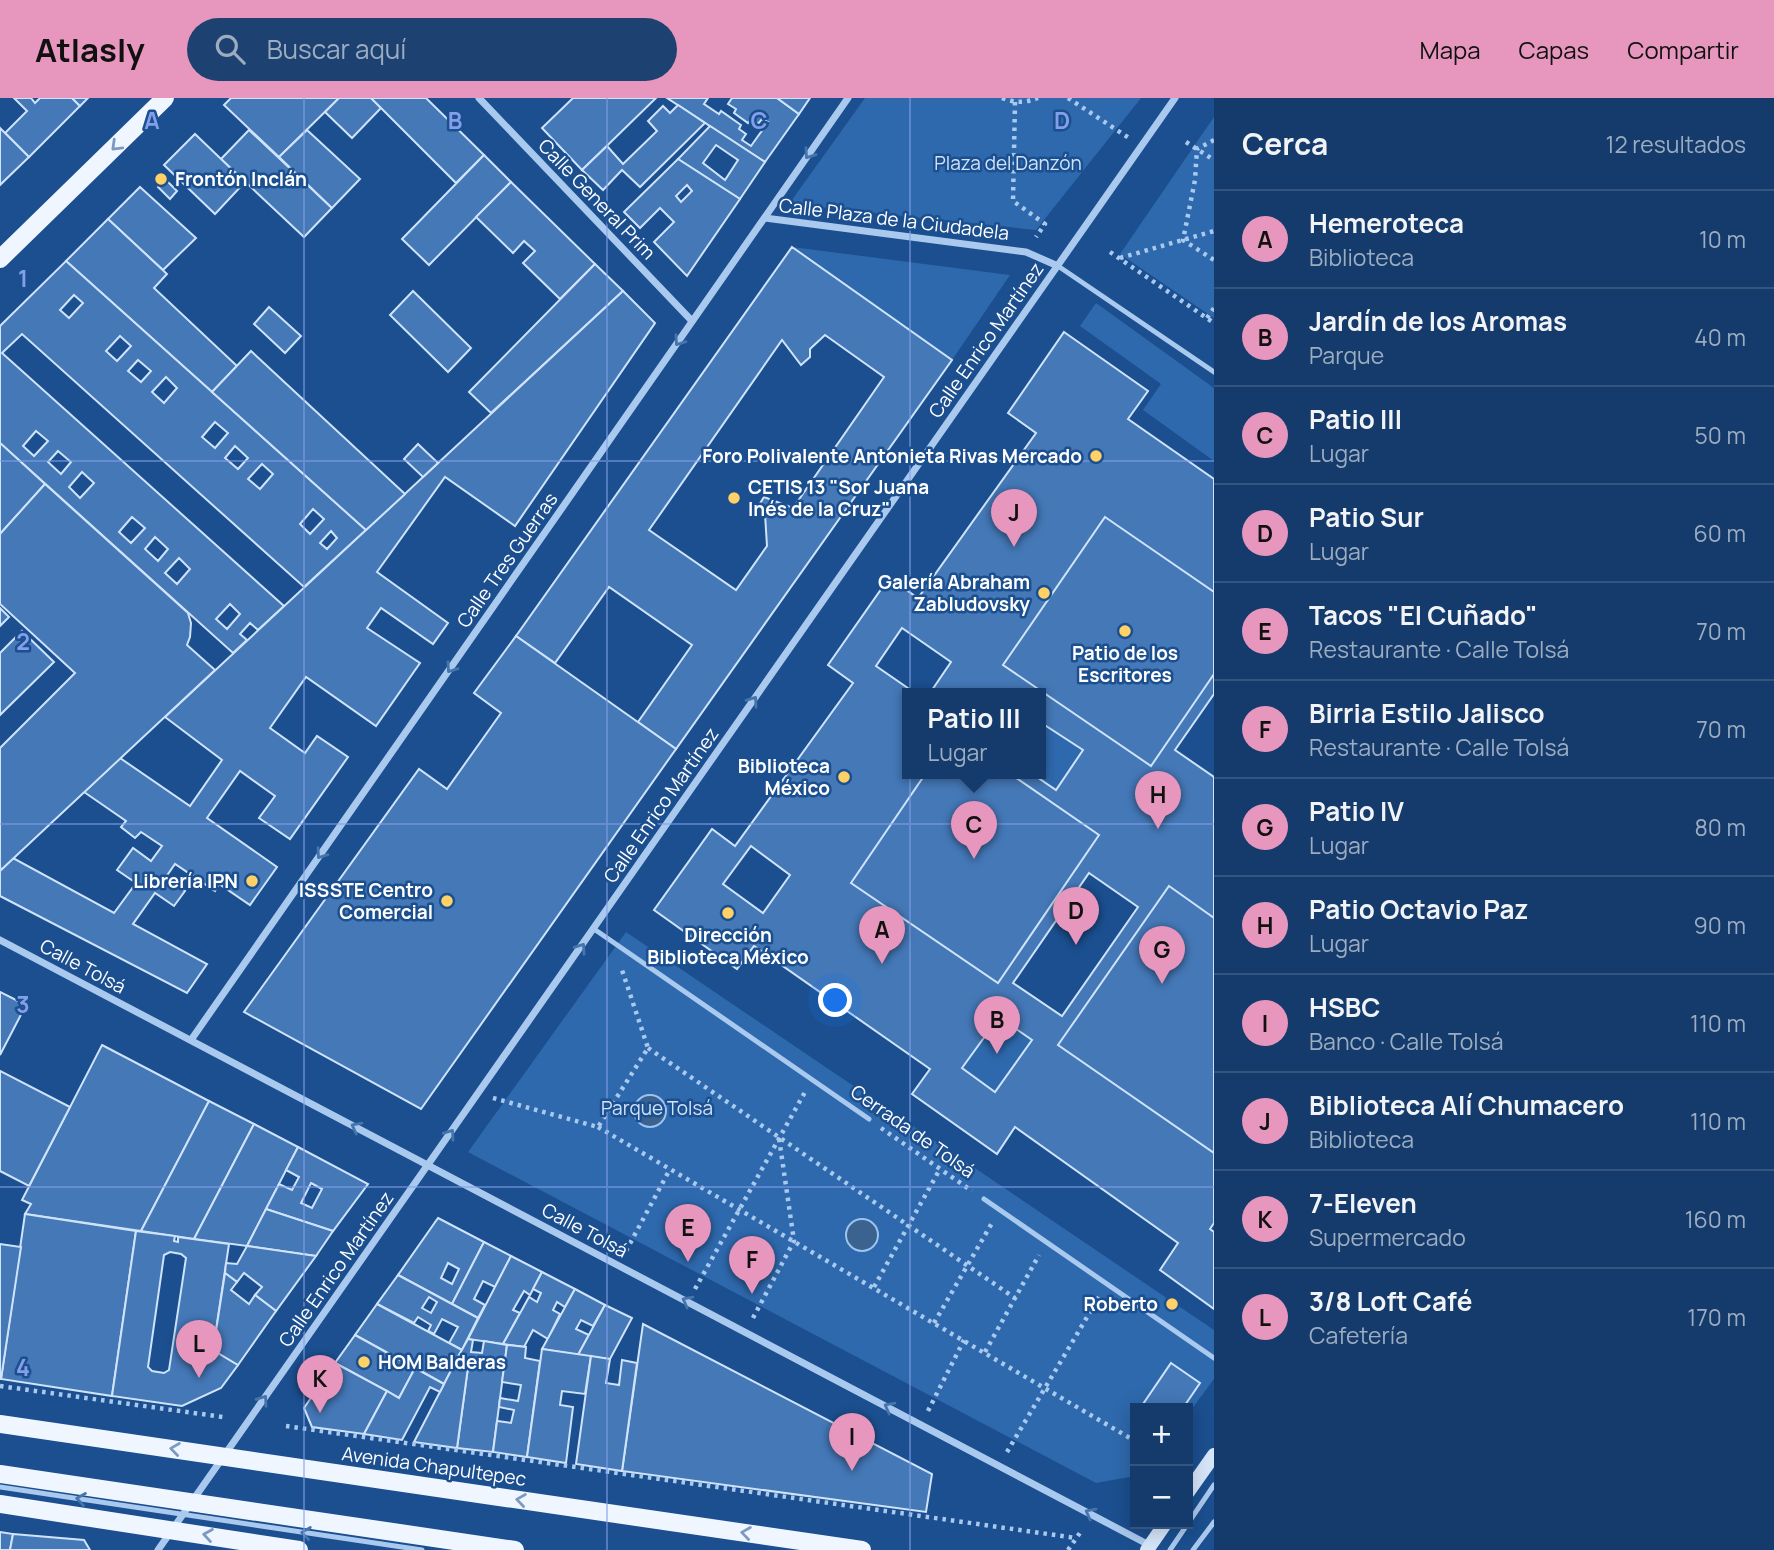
<!DOCTYPE html>
<html lang="es">
<head>
<meta charset="utf-8">
<style>
  :root { --surface:#143b6b; --page:#1d4271; --text:#f1f3f6; --muted:#9dadc1; --line:#33557e; --accent:#e797bd }
  body { margin:0; font-family:Manrope,sans-serif; background:var(--page); color:var(--text) }
  .controls { position:absolute; right:21px; bottom:21px; display:grid; overflow:hidden; border-radius:0px; box-shadow:0 4px 18px #0003 }
  .controls button { width:63px; height:63px; display:grid; place-items:center; padding:0; border:0; border-bottom:2px solid var(--line); background:var(--surface); color:var(--text); font:35px sans-serif }
  .you { position:absolute; left:836px; top:903px; width:24px; height:24px; margin:-18px; border:5px solid #fff; border-radius:50%; background:#1a73e8; box-shadow:0 0 0 10px #1a73e833 }
  .badge { display:grid; place-items:center; width:46px; height:46px; border-radius:50%; background:var(--accent); color:#111; font-size:23px; font-weight:700 }
  .pin { position:absolute; translate:-50% -58px; filter:drop-shadow(0 2px 4px #0008) }
  .pin::after { content:''; position:absolute; top:37px; width:24px; height:21px; background:inherit; clip-path:polygon(0 0,100% 0,50% 100%) }
  .popup { position:absolute; left:902px; top:590px; width:144px; height:91px; box-sizing:border-box; display:grid; place-content:center; border-radius:0px; background:var(--surface); filter:drop-shadow(0 2px 5px #0005); font-size:23px; white-space:nowrap; color:var(--muted) }
  .popup b { font-size:26px; color:var(--text) }
  .popup::after { content:''; position:absolute; left:50%; top:100%; margin-left:-14px; border:14px solid transparent; border-top-color:var(--surface) }
  .list { margin:0; padding:0; list-style:none }
  h2 { display:flex; justify-content:space-between; align-items:center; height:91px; margin:0; padding:0 28px; font-size:30px }
  h2 small { font-size:23px; font-weight:400; color:var(--muted) }
  .list li { display:grid; grid-template-columns:46px 1fr auto; gap:21px; align-items:center; box-sizing:border-box; height:98px; padding:0 28px; border-top:2px solid var(--line) }
  .list b { display:block; font-size:26px; white-space:nowrap }
  .list p { margin:0; font-size:23px; white-space:nowrap; color:var(--muted) }
  .list em { font-size:23px; font-style:normal; color:var(--muted) }
  .icon { flex:none; width:38px; height:38px; fill:none; stroke:currentColor; stroke-width:2; stroke-linecap:round; stroke-linejoin:round }
  .map { position:relative; flex:none; width:1214px; height:1452px; overflow:hidden }
  header { display:flex; align-items:center; gap:42px; box-sizing:border-box; height:98px; padding:0 35px; background:var(--accent); color:#111 }
  header strong { font-size:33px }
  nav { display:flex; gap:38px; margin-inline-start:auto; font-size:24px }
  .search { width:490px; height:63px; background:var(--page); display:flex; align-items:center; gap:18px; box-sizing:border-box; padding:0 24px; border-radius:38px; color:var(--muted); font-size:26px }
  main { display:flex }
  aside { flex:1; background:var(--surface) }
  .map>svg:first-child { display:block }
  .green { fill:#2e69ad }
  .water { fill:#3c6290; stroke:#9cc4f0; stroke-width:2 }
  .building { fill:#4478b7; stroke:#cfe3fa; stroke-width:2; fill-rule:evenodd }
  .lines { fill:none; stroke-linecap:round; stroke-linejoin:round }
  .path { stroke:#a9c9ee; stroke-width:4.5; stroke-dasharray:3.5 5; stroke-linecap:butt }
  .service { stroke:#a9c9ee; stroke-width:5 }
  .minor { stroke:#a9c9ee; stroke-width:7 }
  .secondary { stroke:#d6e6fa; stroke-width:14 }
  .primary { stroke:#f0f6ff; stroke-width:18 }
  .oneway { stroke:#7b9ac1 }
  .oneway2 { stroke:#4674ac }
  .grid { fill:none; stroke:#839eea; stroke-width:2; stroke-opacity:0.55 }
  .poi-dot { fill:#ffd166; stroke:#1b4f8f; stroke-width:2.5 }
  .labels { text-anchor:middle; dominant-baseline:central; stroke-width:5; stroke-linejoin:round; paint-order:stroke }
  .park-label { font-size:19px; fill:#cfe3fa; stroke:#1b4f8f }
  .poi-label { font-size:19px; font-weight:bold; fill:#fff; stroke:#1b4f8f; text-anchor:end }
  .street-label { font-size:19px; fill:#fff; stroke:#1b4f8f }
  .grid-label { font-size:23px; text-anchor:middle; font-weight:bold; fill:#839eea; stroke:#1b4f8f; stroke-width:5; stroke-linejoin:round; paint-order:stroke }
</style>
</head>
<body>
<header>
<strong>Atlasly</strong>
<div class="search"><svg class="icon" aria-label="search" viewBox="0 0 24 24"><circle cx="10" cy="10" r="6"/><path d="M15 15l6 6"/></svg>Buscar aquí</div>
<nav><a>Mapa</a><a>Capas</a><a>Compartir</a></nav>
</header>
<main>
<div class="map">
<svg width="1214" height="1452" viewBox="0 0 1214 1452">
  <rect width="100%" height="100%" fill="#1b4f8f"/>
  <g class="green">
    <path d="M865,0H1141L1036,132L789,106Z"/>
    <path d="M1214,19V220L1120,156Z"/>
    <path d="M792,149L1010,177L952,262Z"/>
    <path d="M1096,205L1214,290V363L1143,312L1161,286L1080,228Z"/>
    <path d="M1041,624L1083,652L1056,692L1031,675H1040Z"/>
    <path d="M626,834L1214,1232V1281L1188,1316V1310H1135V1378L1096,1385L468,1054Z"/>
    <path d="M999,919L1032,942L995,994L962,970Z"/>
  </g>
  <g class="water">
    <circle cx="650" cy="1013" r="16"/>
    <circle cx="862" cy="1137" r="16"/>
  </g>
  <g class="building">
    <path d="M14,0H31L35,5L40,0H72L80,8L29,59L5,35L27,13Z"/>
    <path d="M72,0H88L80,8Z"/>
    <path d="M231,0H339L279,59L224,7Z"/>
    <path d="M339,0H371L381,10L352,40L325,14Z"/>
    <path d="M371,0H426L484,57L456,85Z"/>
    <path d="M573,0H656L582,72L542,30Z"/>
    <path d="M667,0H708L704,6L719,16L721,13L741,27L739,31L746,36L742,42L751,48L768,24L762,21L758,26L751,21L748,25L734,15L736,11L728,6L732,0H777L799,16L765,64Z"/>
    <path d="M777,0H810L799,16Z"/>
    <path d="M678,7L705,25L640,89L622,72L603,92L582,72L607,48L623,66L657,33L648,23L663,8L670,15Z"/>
    <path d="M710,28L765,64L740,101L678,61ZM716,47L738,62L725,82L703,65Z"/>
    <path d="M0,30L29,59L0,87Z"/>
    <path d="M249,32L332,110L304,139L221,61Z"/>
    <path d="M307,32L360,81L332,110L279,59Z"/>
    <path d="M195,36L245,84L215,116L164,67Z"/>
    <path d="M484,57L511,84L429,167L402,141Z"/>
    <path d="M678,61L740,101L687,178L654,144L674,124L660,110L640,130L624,114ZM687,87L692,93L681,104L676,98Z"/>
    <path d="M165,81L177,93L170,101L158,89Z"/>
    <path d="M511,84L595,166L560,201L523,165L535,153L524,143L513,155L476,119Z"/>
    <path d="M140,89L196,140L163,172L108,121Z"/>
    <path d="M108,121L167,176L154,190L237,268L212,294L66,163Z"/>
    <path d="M792,149L952,262L676,651L638,624L692,547L609,489L555,565L516,538ZM825,237L884,279L793,410L764,399L759,407L765,416L767,448L736,492L649,432L782,242L801,267L810,259V251Z"/>
    <path d="M66,163L366,432L304,489L22,236L2,255L284,508L258,532L250,525L240,536L247,542L233,555L0,345V228ZM74,197L83,205L69,220L60,212ZM120,238L131,248L117,263L106,253ZM138,262L151,273L141,284L128,273ZM166,279L177,290L164,305L152,294ZM215,324L228,335L215,350L202,339ZM36,333L48,343L34,358L23,348ZM235,348L248,360L238,371L225,360ZM58,353L71,364L61,376L48,364ZM262,366L273,376L260,391L248,381ZM82,374L94,385L80,400L69,389ZM313,411L324,421L310,436L300,426ZM132,419L145,430L131,445L119,434ZM331,433L337,440L327,451L320,445ZM155,439L168,451L158,463L145,451ZM179,460L190,471L177,486L165,475ZM230,506L240,516L227,531L216,521Z"/>
    <path d="M595,166L623,193L491,315L469,294Z"/>
    <path d="M413,193L471,250L448,274L390,217Z"/>
    <path d="M623,193L655,225L515,428L445,379L377,474L448,525L433,546L381,510L367,530L420,565L376,628L306,579L270,630L305,655L317,638L348,659L290,741L259,720L275,698L240,673L207,720L277,769L250,807L219,786L215,793L175,766L166,779L185,793L174,808L155,795L133,826L207,866L187,895L0,798V773L13,760L114,815L136,785L117,772L133,750L151,763L162,748L141,734L135,740L121,729L126,723L84,694L120,660L190,708L222,662L165,619Z"/>
    <path d="M269,209L301,238L285,255L254,226Z"/>
    <path d="M1064,234L1148,293L1128,321L1214,381V507L1105,432L1015,565L1148,656L1214,559V596L1175,652L1214,679V828L1172,799L1071,944L1214,1044V1125L1210,1131L1214,1134V1211L1160,1172L1178,1145L1015,1029L997,1056L912,996L930,971L754,848L737,871L654,812L712,731L735,748L853,585L828,567L889,480L918,500L1036,335L1008,315ZM902,530L951,564L930,595H1040V624L1083,652L1056,692L1031,675H990L1086,741L995,873L862,782L935,675H908V595H915L876,568ZM751,748L790,777L763,815L723,786ZM1089,775L1138,809L1062,918L1013,885ZM999,919L1032,942L995,994L962,970Z"/>
    <path d="M251,253L405,396L366,432L212,294Z"/>
    <path d="M0,345L45,386L0,436Z"/>
    <path d="M418,346L438,365L423,379L404,361Z"/>
    <path d="M45,386L188,515L191,525L190,539L187,547L215,572L2,771L0,770V650L75,575L0,506V436Z"/>
    <path d="M1105,419L1214,494V576L1151,668L1003,567Z"/>
    <path d="M0,510L9,519L0,528Z"/>
    <path d="M22,533L54,564L0,617V555Z"/>
    <path d="M516,538L676,651L421,1011L244,914L419,671L447,691L501,615L474,595Z"/>
    <path d="M926,675H1009L1099,737L998,885L851,785Z"/>
    <path d="M1169,788L1214,820V1055L1058,947Z"/>
    <path d="M0,894L26,907L0,957Z"/>
    <path d="M102,947L209,1003L141,1133L25,1116L31,1106L22,1102Z"/>
    <path d="M0,973L70,1009L29,1088L0,1073Z"/>
    <path d="M209,1003L254,1026L194,1141L141,1133Z"/>
    <path d="M254,1026L298,1049L247,1148L194,1141Z"/>
    <path d="M298,1049L368,1086L333,1133L266,1111L279,1086L292,1092L299,1079L286,1072ZM311,1085L322,1091L312,1110L301,1105Z"/>
    <path d="M266,1111L333,1133L316,1158L247,1148Z"/>
    <path d="M25,1116L136,1133L112,1298L1,1281Z"/>
    <path d="M438,1120L484,1144L452,1206L398,1177ZM448,1165L459,1171L452,1186L441,1180Z"/>
    <path d="M136,1133L175,1138L174,1143L178,1144V1139L229,1146L213,1252L238,1267L221,1290L182,1308L112,1298ZM170,1154L181,1156L186,1160L169,1272L164,1275L152,1273L148,1269L164,1157Z"/>
    <path d="M484,1144L511,1158L495,1189L483,1183L474,1201L485,1207L478,1220L452,1206Z"/>
    <path d="M0,1146L21,1149L1,1281H0Z"/>
    <path d="M247,1148L316,1158L276,1213L255,1197L262,1189L244,1175L237,1184L225,1175L226,1165L237,1166Z"/>
    <path d="M511,1158L542,1174L530,1197L524,1193L513,1212L520,1215L503,1246L468,1241Z"/>
    <path d="M542,1174L575,1191L565,1209L557,1204L553,1212L560,1216L548,1241L533,1232L524,1249L503,1246L529,1199L537,1204L541,1195L533,1191Z"/>
    <path d="M225,1175L237,1184L231,1192L249,1206L255,1197L276,1213L238,1267L213,1252Z"/>
    <path d="M398,1177L478,1220L462,1252L449,1245L458,1229L442,1221L434,1236L428,1233L431,1227L418,1219L414,1225L377,1206ZM429,1199L437,1204L431,1215L422,1210Z"/>
    <path d="M575,1191L605,1207L593,1228L581,1222L576,1231L589,1237L578,1257L542,1251Z"/>
    <path d="M377,1206L462,1252L444,1286L355,1237Z"/>
    <path d="M605,1207L632,1220L610,1261L578,1257Z"/>
    <path d="M643,1226L932,1376L926,1414L622,1373Z"/>
    <path d="M355,1237L415,1270L399,1300L335,1265Z"/>
    <path d="M468,1241L473,1242L471,1254L482,1255L484,1243L507,1247L493,1354L457,1350L469,1262L459,1257Z"/>
    <path d="M507,1247L526,1249L525,1260L540,1263L527,1359L493,1354L497,1323L511,1325L514,1312L499,1309L500,1300L518,1303L521,1287L502,1284Z"/>
    <path d="M542,1251L591,1258L585,1296L562,1293L560,1307L573,1309L566,1365L527,1359Z"/>
    <path d="M459,1257L469,1262L457,1350L414,1344Z"/>
    <path d="M591,1258L610,1261L606,1285L619,1287L622,1262L637,1265L622,1373L576,1366Z"/>
    <path d="M335,1265L387,1293L364,1336L312,1329L304,1310Z"/>
    <path d="M1171,1265L1200,1285L1183,1310H1144L1141,1309Z"/>
    <path d="M415,1270L444,1286L440,1294L430,1289L402,1342L364,1336L387,1293L399,1300Z"/>
    <path d="M0,1434L13,1436L10,1452H0Z"/>
    <path d="M13,1436L84,1442L90,1452H10Z"/>
  </g>
  <g class="lines">
    <g class="path">
      <path d="M1002,0C1015,5 1025,5 1038,0"/>
      <path d="M1068,0L1129,40"/>
      <path d="M1015,4L1013,103L1045,126L1036,139"/>
      <path d="M1214,42L1197,51L1195,82L1183,142L1214,162"/>
      <path d="M1186,44L1214,62"/>
      <path d="M1110,154L1214,225"/>
      <path d="M1120,160L1214,133"/>
      <path d="M1207,220L1214,210"/>
      <path d="M648,950L1015,1200"/>
      <path d="M493,1000L598,1029L648,950L622,872"/>
      <path d="M598,1029L1135,1343"/>
      <path d="M881,1030L972,1093"/>
      <path d="M626,1153L670,1071"/>
      <path d="M874,1189L940,1071"/>
      <path d="M695,1191L805,994"/>
      <path d="M753,1220L794,1143L779,1040"/>
      <path d="M934,1225L992,1125"/>
      <path d="M985,1254L1039,1157"/>
      <path d="M0,1288L223,1319"/>
      <path d="M928,1313L964,1242"/>
      <path d="M286,1328L1076,1440"/>
      <path d="M1007,1354L1099,1199"/>
      <path d="M1068,1452L1082,1432"/>
    </g>
    <g class="service">
      <path d="M1058,168L1214,274"/>
      <path d="M594,831L869,1021"/>
      <path d="M984,1101L1214,1260"/>
      <path d="M0,1389L422,1452"/>
      <path d="M1170,1452L1214,1387"/>
      <path d="M1193,1452L1214,1424"/>
    </g>
    <g class="minor">
      <path d="M479,0L692,223"/>
      <path d="M765,120L1026,154L1058,168"/>
      <path d="M0,842L1151,1448"/>
      <path d="M191,942L848,0"/>
      <path d="M158,1452L1175,0"/>
    </g>
    <g class="secondary">
      <path d="M1188,1394L1214,1357"/>
      <path d="M1147,1452L1165,1426"/>
    </g>
    <g class="primary">
      <path d="M0,161L165,0"/>
      <path d="M0,1326L862,1452"/>
      <path d="M0,1376L515,1452"/>
      <path d="M0,1406L299,1452"/>
    </g>
  </g>
  <defs><path id="oneway-chevron" d="M-2-3.5L2.5 0L-2 3.5" fill="none" stroke-width="1.6" stroke-linecap="round" stroke-linejoin="round" transform="scale(1.75)"/></defs>
  <g class="oneway">
    <use href="#oneway-chevron" transform="translate(116 48) rotate(136)"/>
    <use href="#oneway-chevron" transform="translate(175 1351) rotate(-172)"/>
    <use href="#oneway-chevron" transform="translate(521 1402) rotate(-172)"/>
    <use href="#oneway-chevron" transform="translate(746 1435) rotate(-172)"/>
    <use href="#oneway-chevron" transform="translate(208 1437) rotate(-171)"/>
  </g>
  <g class="oneway2">
    <use href="#oneway-chevron" transform="translate(809 56) rotate(125)"/>
    <use href="#oneway-chevron" transform="translate(679 243) rotate(125)"/>
    <use href="#oneway-chevron" transform="translate(451 570) rotate(125)"/>
    <use href="#oneway-chevron" transform="translate(753 603) rotate(-55)"/>
    <use href="#oneway-chevron" transform="translate(321 756) rotate(125)"/>
    <use href="#oneway-chevron" transform="translate(581 850) rotate(-55)"/>
    <use href="#oneway-chevron" transform="translate(356 1029) rotate(-152)"/>
    <use href="#oneway-chevron" transform="translate(450 1036) rotate(-55)"/>
    <use href="#oneway-chevron" transform="translate(687 1203) rotate(-152)"/>
    <use href="#oneway-chevron" transform="translate(263 1302) rotate(-55)"/>
    <use href="#oneway-chevron" transform="translate(889 1309) rotate(-152)"/>
    <use href="#oneway-chevron" transform="translate(81 1401) rotate(-171)"/>
    <use href="#oneway-chevron" transform="translate(1090 1415) rotate(-152)"/>
    <use href="#oneway-chevron" transform="translate(306 1435) rotate(-172)"/>
  </g>
  <path class="grid" d="M304,0V1452M607,0V1452M910,0V1452M0,363H1214M0,726H1214M0,1089H1214"/>
  <g class="poi-dot">
    <circle cx="161" cy="81" r="7"/>
    <circle cx="1096" cy="358" r="7"/>
    <circle cx="734" cy="400" r="7"/>
    <circle cx="1044" cy="495" r="7"/>
    <circle cx="1125" cy="533" r="7"/>
    <circle cx="844" cy="679" r="7"/>
    <circle cx="252" cy="783" r="7"/>
    <circle cx="447" cy="803" r="7"/>
    <circle cx="728" cy="815" r="7"/>
    <circle cx="1172" cy="1206" r="7"/>
    <circle cx="364" cy="1264" r="7"/>
  </g>
  <g class="labels">
    <g class="park-label">
      <text x="1008" y="65">Plaza del Danzón</text>
      <text x="657" y="1010">Parque Tolsá</text>
    </g>
    <g class="poi-label">
      <text x="175" y="81" text-anchor="start">Frontón Inclán</text>
      <text x="1082" y="358">Foro Polivalente Antonieta Rivas Mercado</text>
      <text x="748" y="389" text-anchor="start">CETIS 13 "Sor Juana<tspan x="748" dy="22">Inés de la Cruz"</tspan></text>
      <text x="1030" y="484">Galería Abraham<tspan x="1030" dy="22">Zabludovsky</tspan></text>
      <text x="1125" y="555" text-anchor="middle">Patio de los<tspan x="1125" dy="22">Escritores</tspan></text>
      <text x="830" y="668">Biblioteca<tspan x="830" dy="22">México</tspan></text>
      <text x="238" y="783">Librería IPN</text>
      <text x="433" y="792">ISSSTE Centro<tspan x="433" dy="22">Comercial</tspan></text>
      <text x="728" y="837" text-anchor="middle">Dirección<tspan x="728" dy="22">Biblioteca México</tspan></text>
      <text x="1158" y="1206">Roberto</text>
      <text x="378" y="1264" text-anchor="start">HOM Balderas</text>
    </g>
    <g class="street-label">
      <text transform="translate(597 101) rotate(46)">Calle General Prim</text>
      <text transform="translate(894 121) rotate(7)">Calle Plaza de la Ciudadela</text>
      <text transform="translate(986 242) rotate(-55)">Calle Enrico Martínez</text>
      <text transform="translate(507 462) rotate(-55)">Calle Tres Guerras</text>
      <text transform="translate(661 707) rotate(-55)">Calle Enrico Martínez</text>
      <text transform="translate(83 868) rotate(28)">Calle Tolsá</text>
      <text transform="translate(913 1033) rotate(35)">Cerrada de Tolsá</text>
      <text transform="translate(585 1132) rotate(28)">Calle Tolsá</text>
      <text transform="translate(336 1171) rotate(-55)">Calle Enrico Martínez</text>
      <text transform="translate(434 1368) rotate(8)">Avenida Chapultepec</text>
    </g>
  </g>
  <g class="grid-label">
    <text x="152" y="31">A</text>
    <text x="455" y="31">B</text>
    <text x="759" y="31">C</text>
    <text x="1062" y="31">D</text>
    <text x="23" y="189">1</text>
    <text x="23" y="552">2</text>
    <text x="23" y="915">3</text>
    <text x="23" y="1278">4</text>
  </g>
</svg>
<div class="controls">
<button>+</button>
<button>−</button>
</div>
<div class="you"></div>
<div class="pin badge" style="left:882px;top:866px">A</div>
<div class="pin badge" style="left:997px;top:956px">B</div>
<div class="pin badge" style="left:974px;top:761px">C</div>
<div class="popup"><b>Patio III</b>Lugar</div>
<div class="pin badge" style="left:1076px;top:847px">D</div>
<div class="pin badge" style="left:688px;top:1164px">E</div>
<div class="pin badge" style="left:752px;top:1196px">F</div>
<div class="pin badge" style="left:1162px;top:886px">G</div>
<div class="pin badge" style="left:1158px;top:731px">H</div>
<div class="pin badge" style="left:852px;top:1373px">I</div>
<div class="pin badge" style="left:1014px;top:449px">J</div>
<div class="pin badge" style="left:320px;top:1315px">K</div>
<div class="pin badge" style="left:199px;top:1280px">L</div>
</div>
<aside>
<h2>Cerca<small>12 resultados</small></h2>
<ul class="list">
<li><span class="badge">A</span><div><b>Hemeroteca</b><p>Biblioteca</p></div><em>10 m</em></li>
<li><span class="badge">B</span><div><b>Jardín de los Aromas</b><p>Parque</p></div><em>40 m</em></li>
<li><span class="badge">C</span><div><b>Patio III</b><p>Lugar</p></div><em>50 m</em></li>
<li><span class="badge">D</span><div><b>Patio Sur</b><p>Lugar</p></div><em>60 m</em></li>
<li><span class="badge">E</span><div><b>Tacos &quot;El Cuñado&quot;</b><p>Restaurante · Calle Tolsá</p></div><em>70 m</em></li>
<li><span class="badge">F</span><div><b>Birria Estilo Jalisco</b><p>Restaurante · Calle Tolsá</p></div><em>70 m</em></li>
<li><span class="badge">G</span><div><b>Patio IV</b><p>Lugar</p></div><em>80 m</em></li>
<li><span class="badge">H</span><div><b>Patio Octavio Paz</b><p>Lugar</p></div><em>90 m</em></li>
<li><span class="badge">I</span><div><b>HSBC</b><p>Banco · Calle Tolsá</p></div><em>110 m</em></li>
<li><span class="badge">J</span><div><b>Biblioteca Alí Chumacero</b><p>Biblioteca</p></div><em>110 m</em></li>
<li><span class="badge">K</span><div><b>7-Eleven</b><p>Supermercado</p></div><em>160 m</em></li>
<li><span class="badge">L</span><div><b>3/8 Loft Café</b><p>Cafetería</p></div><em>170 m</em></li>
</ul>
</aside>
</main>
</body>
</html>
